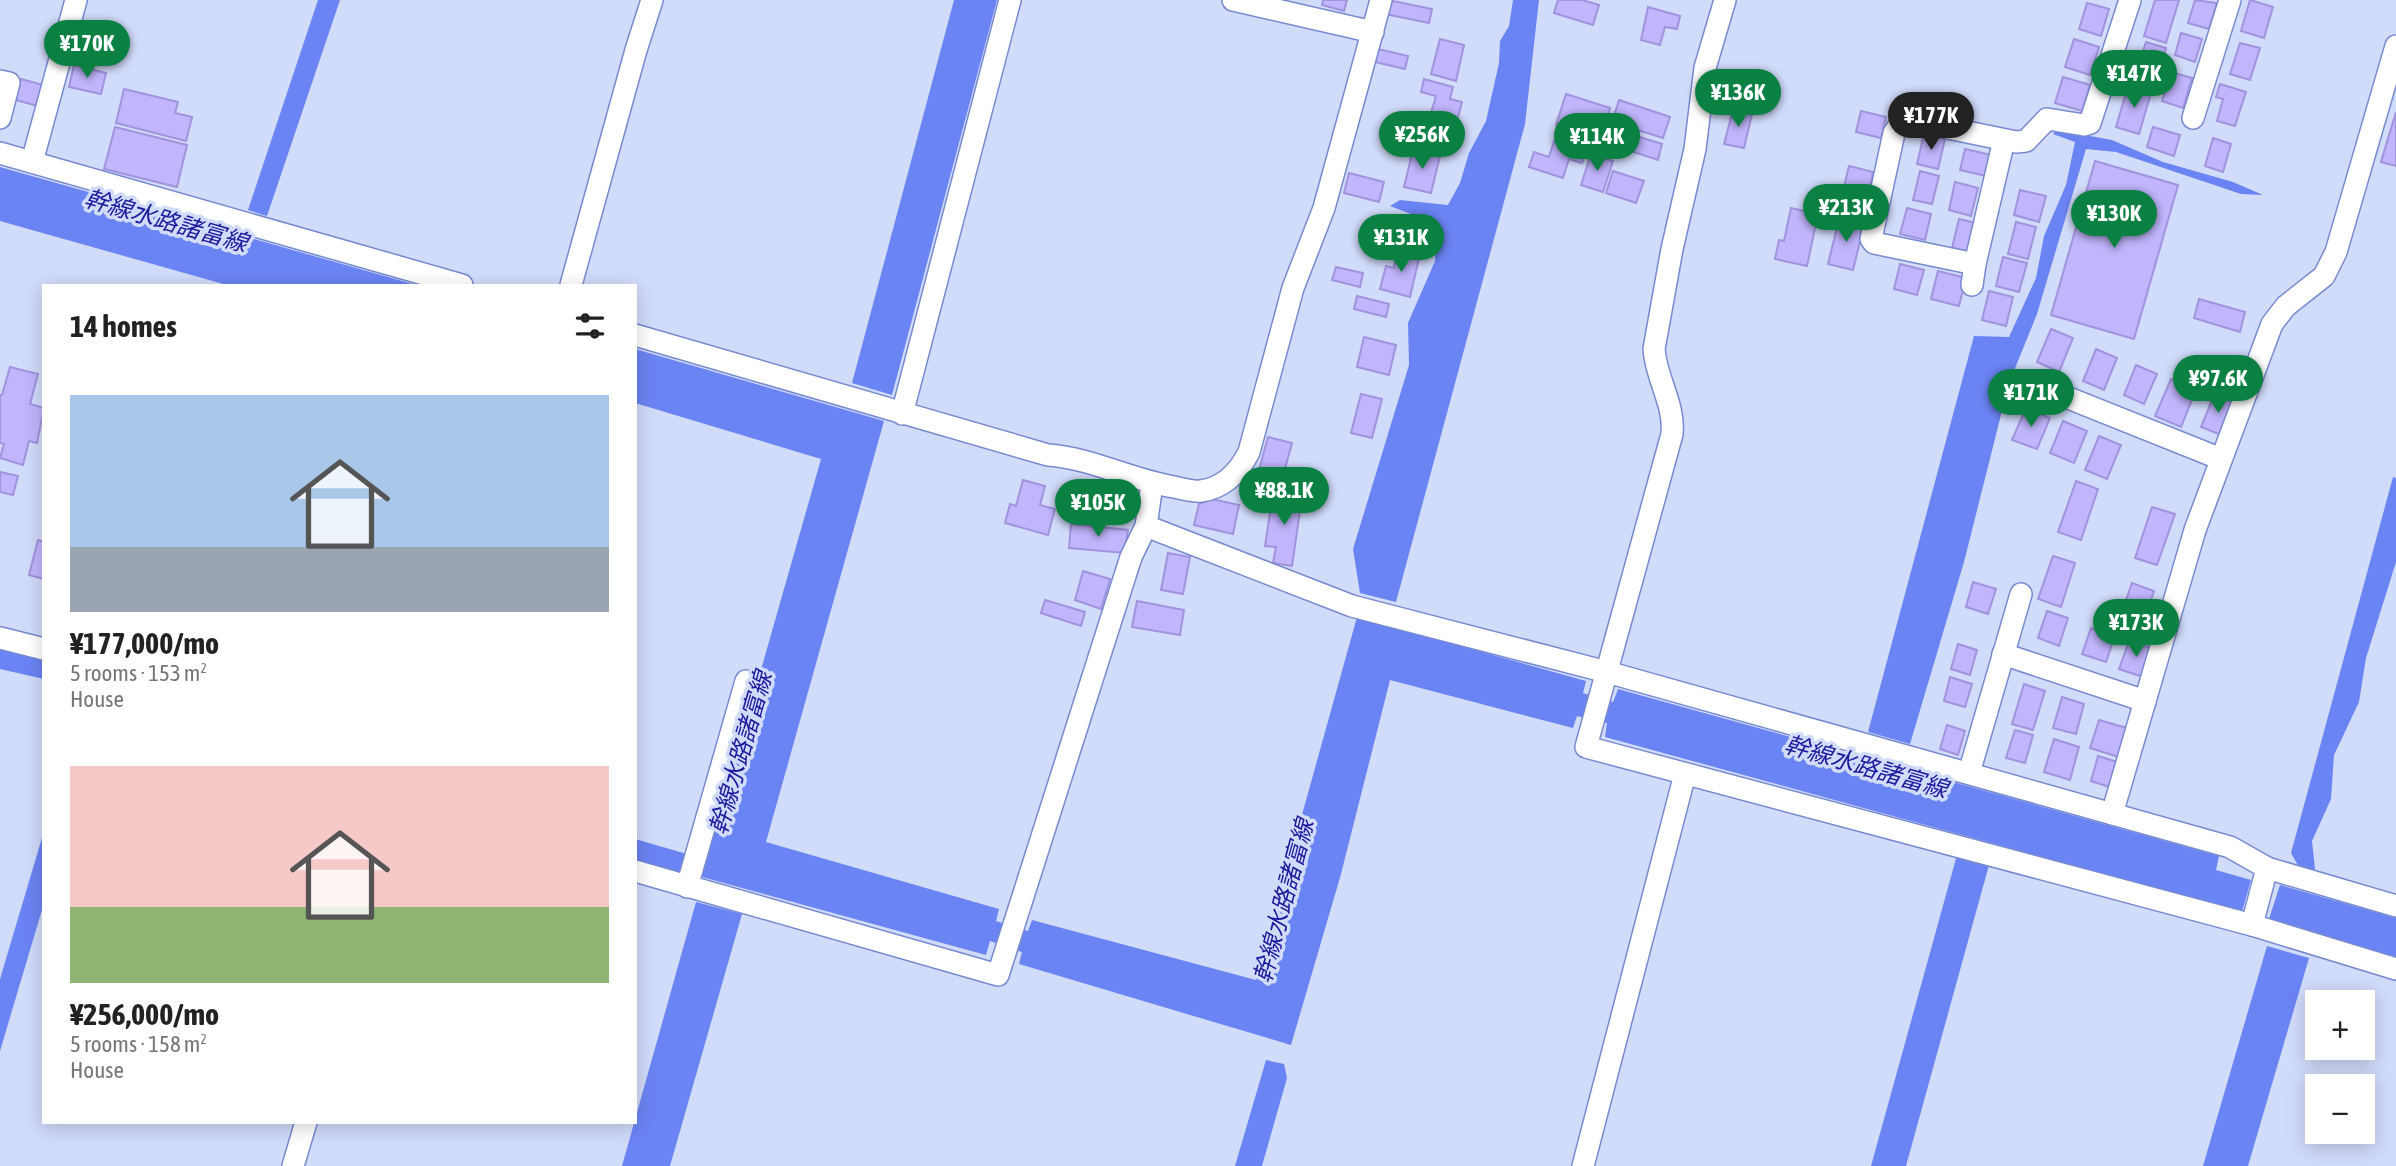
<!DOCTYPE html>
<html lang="en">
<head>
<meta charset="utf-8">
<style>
  body { margin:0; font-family:"Asap Condensed","Noto Sans JP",sans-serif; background:#f6f6f6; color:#222; height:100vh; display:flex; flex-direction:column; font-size:26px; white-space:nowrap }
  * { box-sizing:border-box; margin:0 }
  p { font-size:23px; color:#767676 }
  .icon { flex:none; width:38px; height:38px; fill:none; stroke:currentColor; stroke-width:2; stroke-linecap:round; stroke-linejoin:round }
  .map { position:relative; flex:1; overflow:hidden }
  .sheet { position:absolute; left:42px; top:284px; width:595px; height:840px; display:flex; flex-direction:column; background:#fff; border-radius:0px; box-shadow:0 4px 18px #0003 }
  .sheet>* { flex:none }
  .controls { position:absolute; left:2305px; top:990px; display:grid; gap:14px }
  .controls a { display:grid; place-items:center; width:70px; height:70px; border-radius:0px; background:#fff; box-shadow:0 4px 18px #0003; font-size:35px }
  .price { position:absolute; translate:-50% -60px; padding:0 16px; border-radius:24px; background:#0b8043; color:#fff; font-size:23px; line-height:46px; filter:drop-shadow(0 2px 4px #0008) }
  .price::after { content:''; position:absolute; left:50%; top:42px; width:21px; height:16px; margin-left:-10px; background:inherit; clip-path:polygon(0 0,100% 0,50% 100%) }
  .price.on { background:#222; color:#fff }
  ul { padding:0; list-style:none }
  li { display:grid; align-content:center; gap:14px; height:371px; padding:0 28px }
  li span { display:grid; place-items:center; height:217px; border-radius:0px; color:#555 }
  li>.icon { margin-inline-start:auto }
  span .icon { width:126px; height:126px; fill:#fffc; stroke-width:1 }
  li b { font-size:30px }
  h2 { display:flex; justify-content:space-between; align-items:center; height:84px; padding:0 28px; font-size:30px }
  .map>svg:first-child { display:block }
  .water { fill:#6b84f3 }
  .building { fill:#c1b5fc; stroke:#a193de; stroke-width:2 }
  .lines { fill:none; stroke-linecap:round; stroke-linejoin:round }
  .street-casing { stroke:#778ad1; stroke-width:24 }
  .street { stroke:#fff; stroke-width:21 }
  .labels { text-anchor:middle; stroke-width:7; stroke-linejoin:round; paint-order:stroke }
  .water-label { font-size:24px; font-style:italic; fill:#20199d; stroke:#d1dbfa }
</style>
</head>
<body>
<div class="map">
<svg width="2396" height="1166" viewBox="0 0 2396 1166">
  <rect width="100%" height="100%" fill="#d1dbfa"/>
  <g class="water">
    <polygon points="318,0 340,0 267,216 248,210"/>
    <polygon points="954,0 997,0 892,395 852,383"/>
    <polygon points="1513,0 1539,0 1525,124 1396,602 1360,593 1353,549 1409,365 1408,323 1435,261 1437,224 1390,206 1400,200 1448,205 1460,183 1469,153 1486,121 1499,63 1500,41 1509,26"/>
    <polygon points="2057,130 2112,140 2163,162 2233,182 2263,195 2241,194 2116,152 2086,149 2037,314 2009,383 1964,562 1910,744 1868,732 1974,336 2009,337 2036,278 2044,236 2066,185 2075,142 2053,134"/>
    <polygon points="0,167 416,285 227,285 0,221"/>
    <polygon points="635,349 884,421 766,842 999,909 996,921 1028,931 1032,920 1256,980 1357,617 1586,681 1583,693 1613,702 1618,689 2219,856 2216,870 2251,880 2242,912 1605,737 1607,723 1577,716 1573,728 1390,680 1341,874 1291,1045 1019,964 1022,952 990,941 986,955 702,877 821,459 635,403"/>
    <polygon points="2393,477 2396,478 2396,562 2366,658 2359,702 2334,755 2331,799 2312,841 2315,869 2306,873 2300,869 2291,853"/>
    <polygon points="0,648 44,658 44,679 0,669"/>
    <polygon points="44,831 44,903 0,1051 0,979"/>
    <polygon points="635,839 687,854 682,874 635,860"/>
    <polygon points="1957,855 1989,865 1906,1166 1871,1166"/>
    <polygon points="2280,885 2396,918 2396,957 2269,919"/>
    <polygon points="696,902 742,914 670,1166 622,1166"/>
    <polygon points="2267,946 2309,958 2248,1166 2203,1166"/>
    <polygon points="1266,1060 1284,1064 1287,1078 1262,1166 1235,1166"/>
  </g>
  <g class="building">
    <polygon points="1323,0 1347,0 1344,11 1322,5"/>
    <polygon points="1388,0 1432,9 1429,23 1385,14"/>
    <polygon points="1558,0 1582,0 1599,5 1593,25 1554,13"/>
    <polygon points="2155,0 2179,0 2166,43 2144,36"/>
    <polygon points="2195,0 2217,3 2209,29 2188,23"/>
    <polygon points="2250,0 2273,7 2264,38 2241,31"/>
    <polygon points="2087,3 2109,9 2101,36 2079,29"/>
    <polygon points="1648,7 1680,16 1677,29 1665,27 1660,45 1641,40"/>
    <polygon points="2181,33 2202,39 2195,62 2175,55"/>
    <polygon points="1440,39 1464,45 1456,81 1431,74"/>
    <polygon points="2074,39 2099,47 2090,75 2065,67"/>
    <polygon points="2146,42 2166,48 2155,84 2134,78"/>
    <polygon points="2240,43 2260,48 2250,80 2230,74"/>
    <polygon points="1378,49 1408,56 1405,69 1375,62"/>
    <polygon points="74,65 106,73 101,94 69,87"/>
    <polygon points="2171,72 2192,78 2183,108 2162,101"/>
    <polygon points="2063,77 2090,85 2082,111 2055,103"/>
    <polygon points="21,79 43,85 38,106 16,100"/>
    <polygon points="1424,79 1453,87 1450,99 1462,102 1450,148 1396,134 1402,116 1428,123 1436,96 1421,92"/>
    <polygon points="2220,84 2246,92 2235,126 2217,121 2223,99 2216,97"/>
    <polygon points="2128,86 2151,93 2139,134 2116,127"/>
    <polygon points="124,89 178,102 175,113 192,117 186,141 116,123"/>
    <polygon points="1566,94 1610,108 1602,133 1584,127 1582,134 1556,125"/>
    <polygon points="1619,100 1670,117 1663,138 1612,122"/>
    <polygon points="1733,110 1752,114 1744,148 1724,144"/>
    <polygon points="1861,111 1886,117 1881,138 1856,132"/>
    <polygon points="2396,112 2396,166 2381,162"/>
    <polygon points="115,127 187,145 177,187 104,169"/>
    <polygon points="2153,127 2180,135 2174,156 2147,147"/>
    <polygon points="1614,129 1662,144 1658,160 1609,144"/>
    <polygon points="1924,134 1945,139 1938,169 1917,164"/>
    <polygon points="2213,138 2231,144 2223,172 2205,166"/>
    <polygon points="1554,141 1586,152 1582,163 1569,159 1563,178 1529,167 1534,152 1549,157"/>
    <polygon points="1965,149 1991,155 1986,176 1960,170"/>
    <polygon points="1413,150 1440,156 1431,193 1404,187"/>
    <polygon points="1591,154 1613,161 1603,192 1581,185"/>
    <polygon points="2095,161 2178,185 2134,339 2051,315"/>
    <polygon points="1849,166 1873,172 1867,201 1842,195"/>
    <polygon points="1613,171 1644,181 1636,203 1606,193"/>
    <polygon points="1920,171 1939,176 1932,204 1913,200"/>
    <polygon points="1349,173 1384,182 1379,202 1344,193"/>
    <polygon points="1955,182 1978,188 1971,216 1949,210"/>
    <polygon points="2020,190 2046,196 2039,222 2014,215"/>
    <polygon points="1791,208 1818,214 1807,266 1775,259 1779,240 1784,241"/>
    <polygon points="1907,208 1931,214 1925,240 1900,234"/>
    <polygon points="1839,219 1864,225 1853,270 1828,264"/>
    <polygon points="1959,219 1976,223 1970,252 1952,248"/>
    <polygon points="2016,222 2036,227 2028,259 2008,254"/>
    <polygon points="1398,249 1420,254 1410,297 1380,289 1386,266 1394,268"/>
    <polygon points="2003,257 2027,263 2019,292 1996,286"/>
    <polygon points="1900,264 1924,270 1917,295 1894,289"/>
    <polygon points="1336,267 1363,273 1360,287 1332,280"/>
    <polygon points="1938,271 1966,278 1959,306 1931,299"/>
    <polygon points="1989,291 2013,297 2006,326 1982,320"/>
    <polygon points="1357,296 1389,304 1386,317 1354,309"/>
    <polygon points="2199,299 2245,312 2240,332 2194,318"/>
    <polygon points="2051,329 2073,338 2059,372 2037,362"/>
    <polygon points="1364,337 1396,345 1389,375 1357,367"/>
    <polygon points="2096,349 2117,358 2104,390 2083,381"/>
    <polygon points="2136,365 2157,374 2144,404 2124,395"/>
    <polygon points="10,367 38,374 30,404 44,408 37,443 29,441 23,465 0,458 4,444 0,443 0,395 2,395"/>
    <polygon points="2171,379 2196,390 2181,427 2155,416"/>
    <polygon points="1361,394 1382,399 1372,438 1351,433"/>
    <polygon points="2214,395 2234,403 2221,435 2201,427"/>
    <polygon points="2026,408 2050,418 2037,449 2012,440"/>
    <polygon points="2063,421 2087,431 2074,463 2050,453"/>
    <polygon points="2099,436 2121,445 2107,479 2085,470"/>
    <polygon points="1268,437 1292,443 1283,476 1259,470"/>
    <polygon points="0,472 18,476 13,495 0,492"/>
    <polygon points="1023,480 1045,486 1040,505 1055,509 1048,535 1005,523 1010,504 1016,506"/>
    <polygon points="2076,481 2098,489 2081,540 2058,532"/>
    <polygon points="1273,493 1302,497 1292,566 1273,563 1276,547 1265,546"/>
    <polygon points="1211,499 1239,505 1233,534 1194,525 1199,504"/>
    <polygon points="2152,507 2175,514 2157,565 2135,558"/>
    <polygon points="1071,524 1128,530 1125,553 1069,548"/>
    <polygon points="38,540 44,542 44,579 29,575"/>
    <polygon points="1168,553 1190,557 1183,594 1161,590"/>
    <polygon points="2053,556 2075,563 2061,607 2038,599"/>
    <polygon points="1083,571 1110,579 1101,609 1075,600"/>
    <polygon points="1973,582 1996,589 1988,614 1966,607"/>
    <polygon points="2132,583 2154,591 2139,634 2117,626"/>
    <polygon points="1045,600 1085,612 1081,626 1041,613"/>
    <polygon points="1137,601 1184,610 1180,635 1132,627"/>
    <polygon points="2047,611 2068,618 2059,646 2038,638"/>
    <polygon points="2091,628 2115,636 2106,662 2082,654"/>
    <polygon points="2129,641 2153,649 2143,677 2119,669"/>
    <polygon points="1958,644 1977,650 1970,675 1951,669"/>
    <polygon points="1950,677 1972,684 1965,707 1944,701"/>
    <polygon points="2024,684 2045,691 2033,730 2012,724"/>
    <polygon points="2062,697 2084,704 2076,734 2053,728"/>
    <polygon points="2099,720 2127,728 2119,757 2090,748"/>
    <polygon points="1947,725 1965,731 1958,755 1940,749"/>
    <polygon points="2015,730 2033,735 2025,763 2006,758"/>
    <polygon points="2054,739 2079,747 2070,780 2044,772"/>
    <polygon points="2098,756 2117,762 2109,787 2091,781"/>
  </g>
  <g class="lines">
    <g class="street-casing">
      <g id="street">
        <polyline points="1233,0 1373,32"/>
        <path d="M 1725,0 L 1705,68 L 1695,149 L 1672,249 L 1654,349 C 1656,379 1675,404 1672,434 L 1586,747 L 2252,925"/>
        <polyline points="0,81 9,83 0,118"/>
        <polyline points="2193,118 2230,0"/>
        <polyline points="0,153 462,285"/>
        <polyline points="32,162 76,0"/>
        <polyline points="1975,264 1874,243 1871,239 1894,133 1902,121 1909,120 2016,142 2026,141 2047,119 2084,125 2090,123 2130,0"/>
        <polyline points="571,285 636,50 652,0"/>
        <polyline points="1972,285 1975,264 2004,140"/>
        <path d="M 635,335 L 1048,455 C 1091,458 1131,480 1174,487 C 1182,489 1193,492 1201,491 C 1224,488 1239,472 1249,452 L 1293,288 L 1324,208 L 1381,0"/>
        <polyline points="2026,381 2221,459"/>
        <polyline points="902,414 1010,0"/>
        <polyline points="1152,484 1146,526 1352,606 1607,672 2230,847 2267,868 2396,906"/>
        <polyline points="0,638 44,649"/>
        <polyline points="2003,654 2145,701"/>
        <polyline points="1969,773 2021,594"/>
        <polyline points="2112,814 2195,530 2272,324 2286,306 2324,276 2336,252 2396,46"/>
        <polyline points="2267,868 2252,925 2396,969"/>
        <polyline points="635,871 998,975 1131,557 1146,526"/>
        <polyline points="687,887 746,681"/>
        <polyline points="293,1166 306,1122"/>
        <polyline points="1583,1166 1685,774"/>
      </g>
    </g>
    <use href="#street" class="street"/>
  </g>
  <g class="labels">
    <g class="water-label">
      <text transform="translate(166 221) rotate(16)" y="8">幹線水路諸富線</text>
      <text transform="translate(741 753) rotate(-74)" y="8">幹線水路諸富線</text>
      <text transform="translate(1866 767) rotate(16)" y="8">幹線水路諸富線</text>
      <text transform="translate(1284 901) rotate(-75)" y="8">幹線水路諸富線</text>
    </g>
  </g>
</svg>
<div class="controls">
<a>+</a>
<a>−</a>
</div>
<b class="price" style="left:87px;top:80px">¥170K</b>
<b class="price" style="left:2134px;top:110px">¥147K</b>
<b class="price" style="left:1738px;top:129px">¥136K</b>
<b class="price on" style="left:1931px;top:152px">¥177K</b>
<b class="price" style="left:1422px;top:171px">¥256K</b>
<b class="price" style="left:1597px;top:173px">¥114K</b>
<b class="price" style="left:1846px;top:244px">¥213K</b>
<b class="price" style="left:2114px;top:250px">¥130K</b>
<b class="price" style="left:1401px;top:274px">¥131K</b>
<b class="price" style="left:2218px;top:415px">¥97.6K</b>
<b class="price" style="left:2031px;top:429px">¥171K</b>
<b class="price" style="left:1284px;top:527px">¥88.1K</b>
<b class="price" style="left:1098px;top:539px">¥105K</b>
<b class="price" style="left:2136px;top:659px">¥173K</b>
<section class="sheet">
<h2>14 homes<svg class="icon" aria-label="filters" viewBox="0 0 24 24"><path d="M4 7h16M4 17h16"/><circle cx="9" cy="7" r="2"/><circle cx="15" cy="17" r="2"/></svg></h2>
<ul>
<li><span style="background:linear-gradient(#a9c7e8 70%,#9aa5b1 0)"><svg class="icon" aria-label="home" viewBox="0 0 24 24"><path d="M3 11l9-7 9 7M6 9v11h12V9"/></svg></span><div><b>¥177,000/mo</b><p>5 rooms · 153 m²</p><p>House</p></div></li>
<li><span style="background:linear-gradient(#f6c9c9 65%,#8fb573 0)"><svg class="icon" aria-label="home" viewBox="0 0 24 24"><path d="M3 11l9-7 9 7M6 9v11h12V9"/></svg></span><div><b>¥256,000/mo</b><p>5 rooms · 158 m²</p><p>House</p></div></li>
</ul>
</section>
</div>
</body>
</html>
